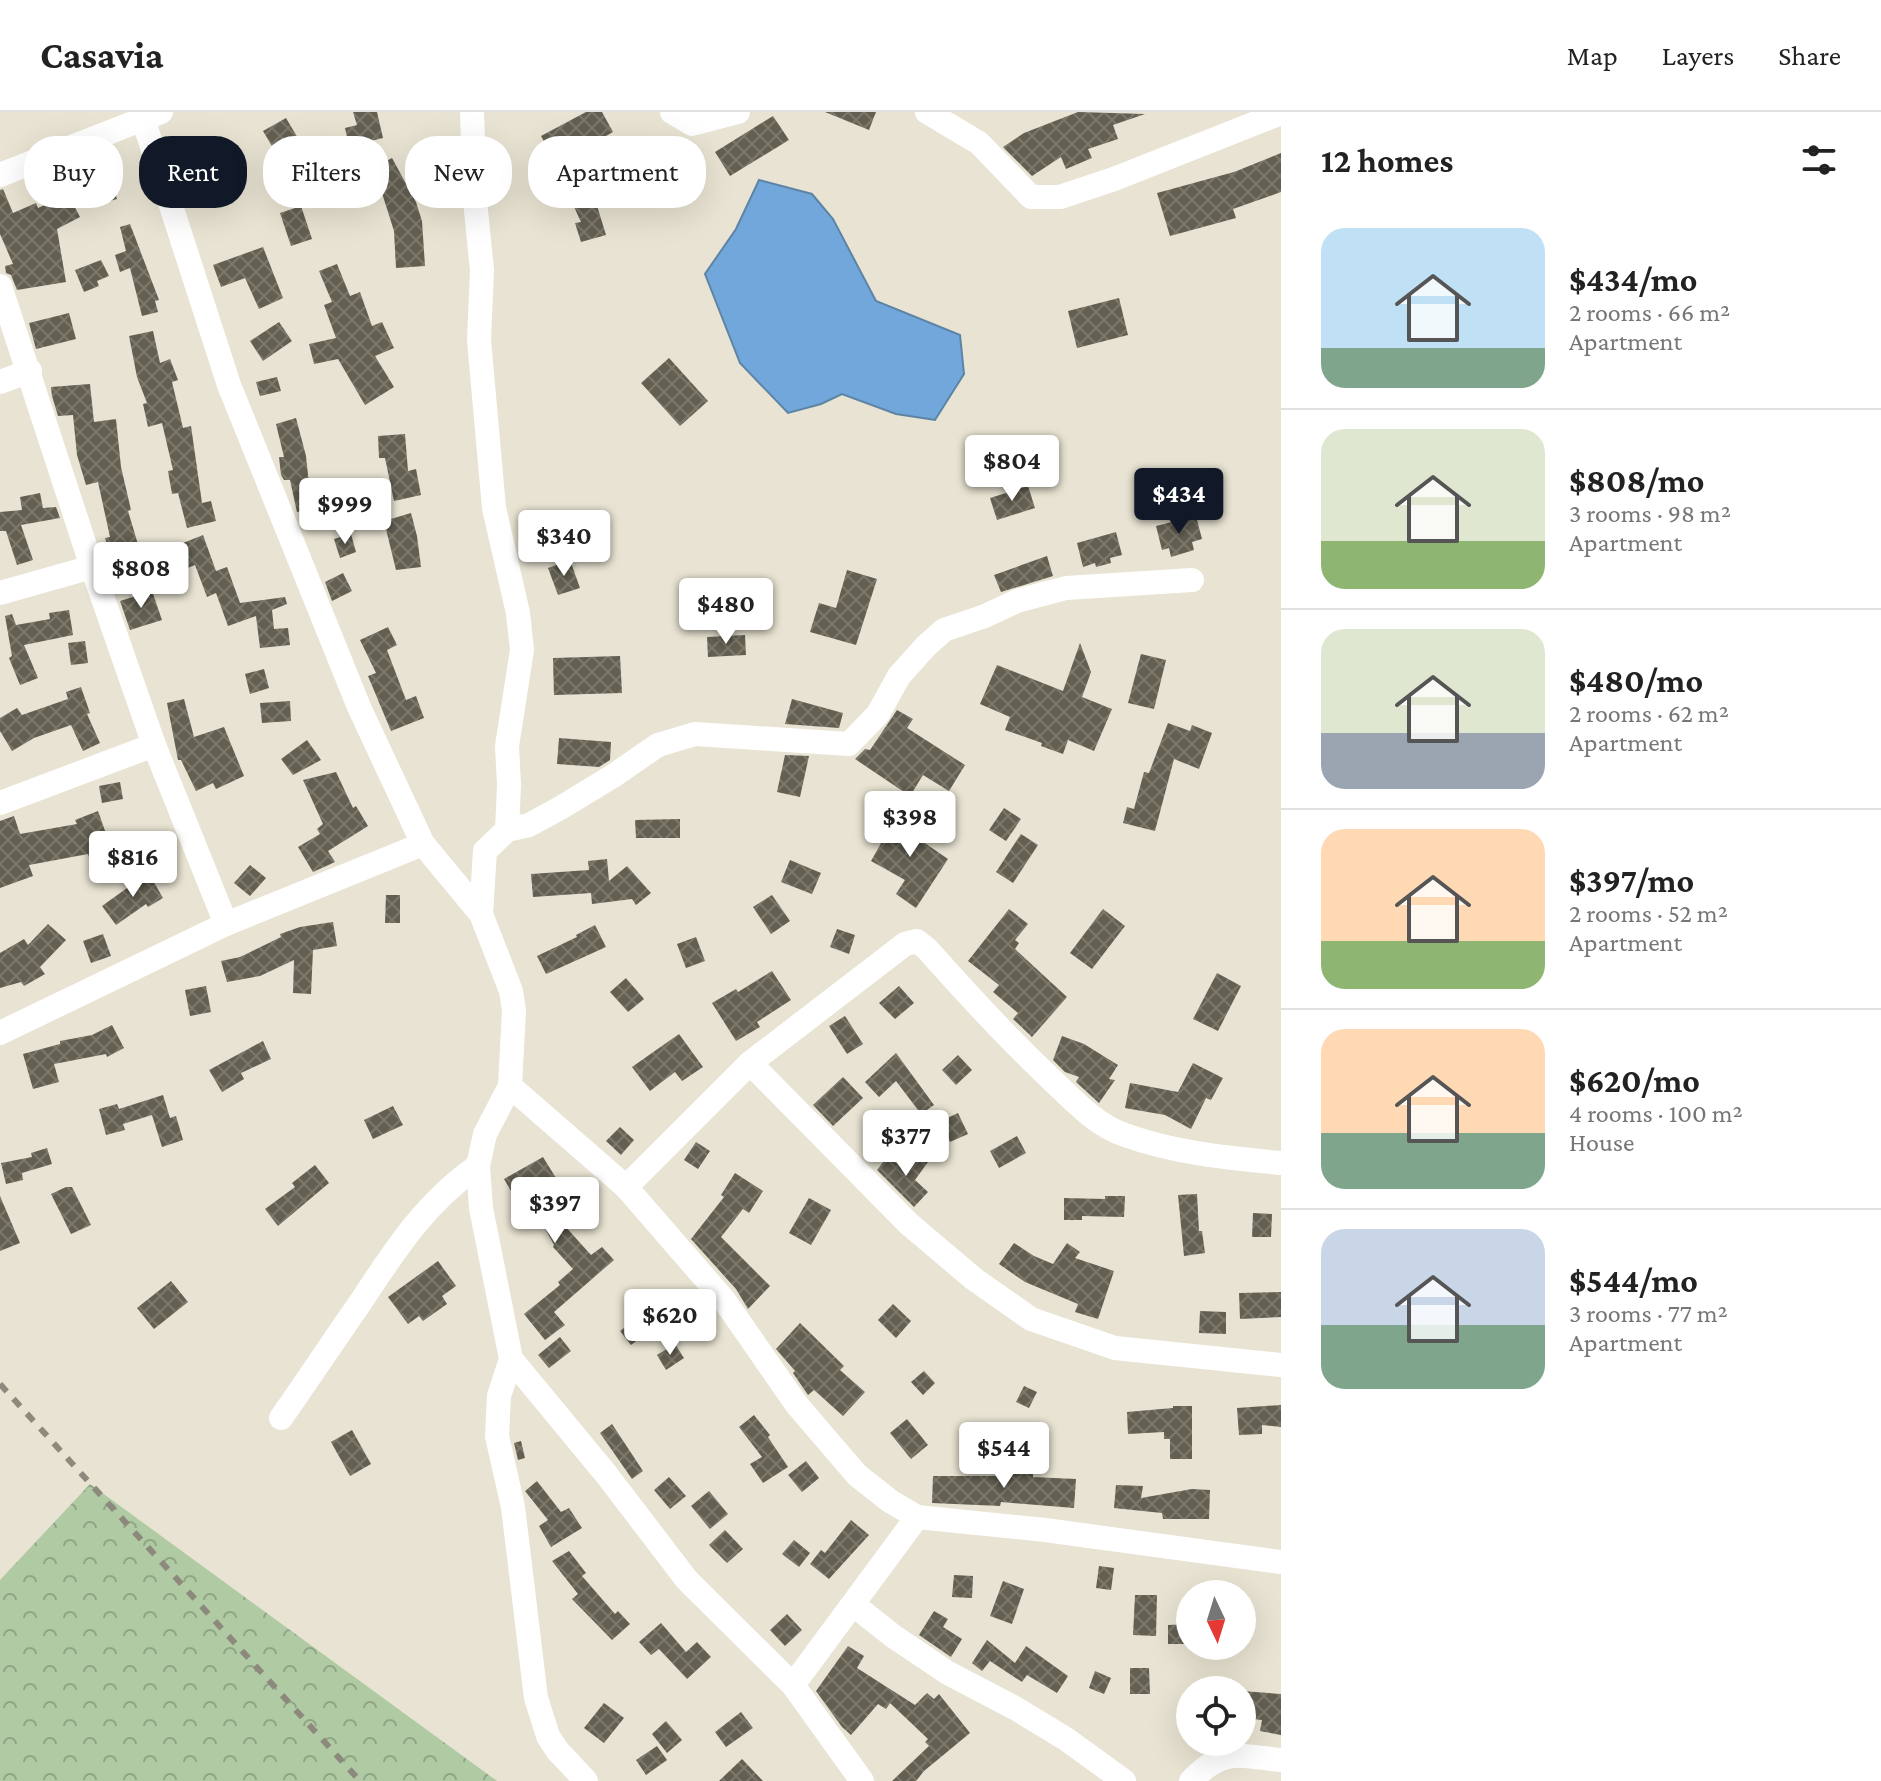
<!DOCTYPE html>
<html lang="en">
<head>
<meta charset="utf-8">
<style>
  body { margin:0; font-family:"Crimson Pro",serif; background:#f2f2f2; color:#222; height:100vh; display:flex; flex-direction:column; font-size:30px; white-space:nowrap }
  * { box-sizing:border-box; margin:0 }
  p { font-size:26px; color:#767676 }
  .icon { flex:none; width:44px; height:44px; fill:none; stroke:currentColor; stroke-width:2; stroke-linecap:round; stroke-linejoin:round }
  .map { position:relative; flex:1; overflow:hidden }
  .panel { display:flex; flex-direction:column; background:#fff; width:600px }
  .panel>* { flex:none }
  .guide { position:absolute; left:24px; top:24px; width:760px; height:72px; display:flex; gap:16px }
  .needle { width:52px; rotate:176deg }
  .buttons { position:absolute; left:1176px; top:1468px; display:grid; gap:16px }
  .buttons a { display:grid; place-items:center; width:80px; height:80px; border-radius:50%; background:#fff; box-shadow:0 8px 32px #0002; font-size:40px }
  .price { position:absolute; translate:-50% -68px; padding:0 18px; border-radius:8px; background:#fff; color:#222; font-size:26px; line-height:52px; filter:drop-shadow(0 2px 4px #0008) }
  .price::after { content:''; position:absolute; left:50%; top:48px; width:24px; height:18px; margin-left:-12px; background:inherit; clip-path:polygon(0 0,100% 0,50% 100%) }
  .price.current { background:#111827; color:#fff }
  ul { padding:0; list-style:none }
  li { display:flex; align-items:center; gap:24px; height:200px; padding:0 40px }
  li+li { border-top:2px solid #e0e0e0 }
  li span { display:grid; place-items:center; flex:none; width:224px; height:160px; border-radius:24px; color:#555 }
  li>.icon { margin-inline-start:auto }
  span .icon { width:96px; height:96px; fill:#fffc; stroke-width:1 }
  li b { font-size:34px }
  h2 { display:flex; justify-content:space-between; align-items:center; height:96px; padding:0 40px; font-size:34px }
  .tag { padding:0 28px; border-radius:32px; background:#fff; box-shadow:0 8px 32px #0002; font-size:28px; line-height:72px }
  .tag.current { background:#111827; color:#fff }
  header { display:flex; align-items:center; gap:48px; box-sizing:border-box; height:112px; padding:0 40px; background:#fff; border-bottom:2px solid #e0e0e0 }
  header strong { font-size:38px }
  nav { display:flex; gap:44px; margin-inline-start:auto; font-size:28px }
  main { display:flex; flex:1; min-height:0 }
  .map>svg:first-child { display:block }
  .forest { fill:url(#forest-crowns) }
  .water { fill:#71a7da; stroke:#5e84a5; stroke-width:2 }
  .building { fill:url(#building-cross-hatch) }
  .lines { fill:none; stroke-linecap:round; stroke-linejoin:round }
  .minor { stroke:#fff; stroke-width:24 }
  .rail { stroke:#8d897d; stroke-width:6; stroke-dasharray:10 10; stroke-linecap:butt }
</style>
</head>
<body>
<header>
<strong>Casavia</strong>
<nav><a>Map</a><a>Layers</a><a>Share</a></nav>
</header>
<main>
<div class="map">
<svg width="1281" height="1669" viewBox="0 0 1281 1669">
  <defs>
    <pattern id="forest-crowns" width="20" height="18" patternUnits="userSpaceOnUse" patternTransform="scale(2)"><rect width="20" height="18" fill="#b0caa3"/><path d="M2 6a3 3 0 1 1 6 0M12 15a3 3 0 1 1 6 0" fill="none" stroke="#90a585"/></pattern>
    <pattern id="building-cross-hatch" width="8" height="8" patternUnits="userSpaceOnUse" patternTransform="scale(2)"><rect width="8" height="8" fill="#635f51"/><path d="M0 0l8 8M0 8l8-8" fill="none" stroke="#7b786c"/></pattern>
  </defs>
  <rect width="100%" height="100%" fill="#e8e3d2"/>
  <polygon class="forest" points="90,1372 497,1669 0,1669 0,1468"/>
  <polygon class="water" points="759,68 812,82 833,107 876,189 960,223 964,262 935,308 896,302 842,282 821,292 788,301 740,251 705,162 736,117"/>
  <g class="building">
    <polygon points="353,0 377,0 383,26 349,34 345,16 357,13"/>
    <polygon points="586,0 602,0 613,20 599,28 621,75 595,87 606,123 581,130 575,111 581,110 562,69 565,68 541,24"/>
    <polygon points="825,0 876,0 869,18"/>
    <polygon points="1078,0 1145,2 1113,13 1118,27 1088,37 1092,46 1066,57 1061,45 1032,64 1003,35 1024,21"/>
    <polygon points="773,4 789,28 730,64 715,40"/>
    <polygon points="286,6 312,50 289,63 263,19"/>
    <polygon points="214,25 226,44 180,72 172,49"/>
    <polygon points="1281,41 1281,80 1233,97 1236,106 1170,124 1157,81 1234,60"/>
    <polygon points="392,46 416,90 422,109 425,154 396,156 394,119 381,78 370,84 358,64"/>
    <polygon points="110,62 117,87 102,91 95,66"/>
    <polygon points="3,77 13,101 36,91 38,96 68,82 80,105 57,117 66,170 17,178 11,163 6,161 5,154 13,152 0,122 0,78"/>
    <polygon points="301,94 312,127 291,134 280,101"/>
    <polygon points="130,112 159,188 155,189 158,200 142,204 130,156 120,160 115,143 126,139 120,115"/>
    <polygon points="263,135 283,186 259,197 245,166 221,175 213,153"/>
    <polygon points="101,148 109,164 97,169 99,174 84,180 75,158"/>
    <polygon points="337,152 350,184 360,180 372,214 382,210 394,236 375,244 394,275 365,293 338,247 314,252 309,232 336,226 324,193 332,190 319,159"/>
    <polygon points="1119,186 1128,223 1077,236 1068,199"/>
    <polygon points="69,201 76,227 36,237 29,211"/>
    <polygon points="279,210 292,229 263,249 250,229"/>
    <polygon points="153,219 160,251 170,247 178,268 172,270 183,316 191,314 202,391 211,389 216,409 187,416 178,381 172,382 168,359 173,358 162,311 148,315 143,292 147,291 137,265 129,224"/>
    <polygon points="669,246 708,289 680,314 641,271"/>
    <polygon points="277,265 281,279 260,284 256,270"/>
    <polygon points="90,272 94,310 116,307 121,355 131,398 128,399 140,439 112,448 105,426 110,425 98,370 86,373 77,343 73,303 58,304 52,284 51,275"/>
    <polygon points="296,306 306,344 310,381 320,379 323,396 297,400 290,368 284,368 281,363 279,345 284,345 276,312"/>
    <polygon points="405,322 408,359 416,357 421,383 394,389 385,346 379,346 378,324"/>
    <polygon points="1028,374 1035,396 997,408 990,386"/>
    <polygon points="40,381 43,396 56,395 60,406 21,413 33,448 17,453 6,419 0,419 0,400 22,398 20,385"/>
    <polygon points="411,401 417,424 421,455 396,458 384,409"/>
    <polygon points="1196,404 1202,427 1192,430 1194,438 1171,445 1169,436 1162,438 1156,414"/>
    <polygon points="1116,420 1122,443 1110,446 1111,451 1096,455 1095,451 1083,455 1077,431"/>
    <polygon points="351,422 356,440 340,446 334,427"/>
    <polygon points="203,423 216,459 227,455 240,491 285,485 287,492 272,498 274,517 288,516 290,533 260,536 256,504 228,514 216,481 207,485 195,453 157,468 148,445"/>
    <polygon points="1047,444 1053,464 1001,480 994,463"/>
    <polygon points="570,448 580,476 558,483 548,456"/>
    <polygon points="847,458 877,467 856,533 810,520 819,491 836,496"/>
    <polygon points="343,461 352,479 332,489 325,470"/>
    <polygon points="152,479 162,508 130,518 120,489"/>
    <polygon points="69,498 73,523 24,533 38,566 20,573 9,546 12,544 5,504 12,502 16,513 50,507 49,501"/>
    <polygon points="388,515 397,533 387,538 406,588 416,584 424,606 391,619 368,564 376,561 360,528"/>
    <polygon points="745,523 746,543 708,545 707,525"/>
    <polygon points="85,529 88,551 71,553 68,531"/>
    <polygon points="1080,531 1091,560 1082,585 1112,597 1094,639 1068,628 1063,642 1041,634 1042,631 1005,618 1010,605 980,592 997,553 1063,579"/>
    <polygon points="1141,542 1166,548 1154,597 1128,591"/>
    <polygon points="620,544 622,581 554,583 553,546"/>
    <polygon points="264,557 269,576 250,582 245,562"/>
    <polygon points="81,575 90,601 87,602 100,631 83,639 71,613 34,626 12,639 0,619 0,606 17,596 22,603 68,587 66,580"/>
    <polygon points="184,587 194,625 224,615 244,664 216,677 213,671 196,679 181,648 178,648 167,591"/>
    <polygon points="792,587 843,601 839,616 785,612"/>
    <polygon points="290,589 291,609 262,611 260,591"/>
    <polygon points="897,598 913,607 907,616 965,653 949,679 923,663 910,684 855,647 865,637 870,638"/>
    <polygon points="1168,611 1190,619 1192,613 1212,621 1199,657 1174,647 1155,719 1123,711 1127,695 1134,697 1144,660 1149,661"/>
    <polygon points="559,626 611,630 610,648 599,655 557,652"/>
    <polygon points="307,628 321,648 293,663 281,647"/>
    <polygon points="785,643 809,644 800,685 777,680"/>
    <polygon points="336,660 353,696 356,694 368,714 328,739 335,750 313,760 298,735 320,722 317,717 323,712 303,668"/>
    <polygon points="120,670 123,687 102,691 99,674"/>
    <polygon points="1004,696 1021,707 1006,729 989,718"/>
    <polygon points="98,699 114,744 91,752 88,742 29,753 33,764 0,776 0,709 14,704 20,722 77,712 75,708"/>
    <polygon points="905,699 925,710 916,725 948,747 916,796 896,782 905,768 871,749 889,717 893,719"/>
    <polygon points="680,707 680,726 636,726 635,708"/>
    <polygon points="1021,722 1038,733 1013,771 996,760"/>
    <polygon points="607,747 609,769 627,754 651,781 636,793 632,787 592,792 591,781 533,785 531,762 589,758 588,749"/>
    <polygon points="790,748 821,761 812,782 781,770"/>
    <polygon points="250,753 266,766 250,784 234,771"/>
    <polygon points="148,760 163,786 148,795 146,792 116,813 102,794 134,771 132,768"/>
    <polygon points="386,783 400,783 400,811 385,811"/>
    <polygon points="772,783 790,809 771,822 753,795"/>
    <polygon points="1009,797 1028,812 1015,828 1019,831 1015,837 1067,885 1032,925 1013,907 1018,901 993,880 999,873 968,849"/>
    <polygon points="1103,797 1125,814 1092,857 1070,841"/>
    <polygon points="333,810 337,834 313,838 311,882 293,881 294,848 260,864 227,870 221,849 240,845 281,825 280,822 300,815"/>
    <polygon points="48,812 66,828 40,855 45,862 24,874 21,870 0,876 0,841 24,827 28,833"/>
    <polygon points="595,813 606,835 546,862 537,844 577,825 576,823"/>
    <polygon points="837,817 855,823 849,842 830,835"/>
    <polygon points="103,822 111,844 91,851 83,829"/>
    <polygon points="696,825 705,849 686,856 677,832"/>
    <polygon points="772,859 791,888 757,910 760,915 736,929 712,891 736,877 738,880"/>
    <polygon points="1217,861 1241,874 1218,919 1193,907"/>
    <polygon points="626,866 644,887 628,900 610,880"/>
    <polygon points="206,874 211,900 190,904 185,878"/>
    <polygon points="899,874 914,891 895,907 879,891"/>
    <polygon points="845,904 863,932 847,942 829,914"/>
    <polygon points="112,913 124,936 107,945 106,942 54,952 59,970 33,977 23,942 60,932 60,929 92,923"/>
    <polygon points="679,922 703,955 682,969 675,960 650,979 632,955"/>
    <polygon points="1062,924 1084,932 1118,953 1109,967 1115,968 1099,991 1076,970 1079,965 1065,960 1053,948"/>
    <polygon points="263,929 271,947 241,961 244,967 222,980 209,958"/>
    <polygon points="896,941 934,993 921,1002 896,969 879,985 865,970"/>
    <polygon points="958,943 972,958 956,973 942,958"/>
    <polygon points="1193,951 1223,966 1211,988 1206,986 1191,1017 1165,1003 1125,996 1130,971 1178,980"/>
    <polygon points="843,965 863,986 833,1014 813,993"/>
    <polygon points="163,983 170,1006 176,1004 183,1028 162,1035 152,1003 123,1012 125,1018 106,1023 99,997 117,992 119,997"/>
    <polygon points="393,994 403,1013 373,1027 364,1008"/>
    <polygon points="958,1001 968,1022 950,1030 941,1009"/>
    <polygon points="620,1015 634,1028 621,1043 606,1029"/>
    <polygon points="1017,1024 1026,1041 999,1056 990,1039"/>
    <polygon points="696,1030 710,1039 698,1057 684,1048"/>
    <polygon points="47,1036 52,1052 22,1061 23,1068 6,1072 1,1051 32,1045 31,1041"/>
    <polygon points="914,1041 928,1050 915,1068 928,1080 914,1095 877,1058 888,1044 903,1057"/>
    <polygon points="543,1045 556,1066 548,1071 563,1099 555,1103 591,1143 602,1135 614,1148 554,1200 565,1213 545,1228 524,1202 560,1173 558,1170 573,1157 553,1135 554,1133 527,1083 517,1089 504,1067"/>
    <polygon points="315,1053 329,1071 278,1114 265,1097 295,1075 292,1071"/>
    <polygon points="735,1061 763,1079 749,1101 743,1097 721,1125 770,1174 748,1197 736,1177 691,1127 724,1085 721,1083"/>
    <polygon points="66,1075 72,1075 91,1113 71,1122 51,1082"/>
    <polygon points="1197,1082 1199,1119 1202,1119 1205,1141 1184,1144 1178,1083"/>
    <polygon points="0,1084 20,1131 0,1139"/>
    <polygon points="1105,1084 1125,1084 1124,1105 1082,1104 1082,1108 1064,1108 1064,1086 1105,1087"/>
    <polygon points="809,1086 831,1098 811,1133 789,1121"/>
    <polygon points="1253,1101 1272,1102 1271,1125 1252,1125"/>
    <polygon points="1014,1131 1034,1144 1053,1152 1067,1131 1080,1140 1075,1146 1114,1159 1098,1207 1075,1200 1078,1192 1025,1170 999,1152"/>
    <polygon points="438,1149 456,1174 442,1184 447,1192 423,1209 419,1204 408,1212 388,1185"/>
    <polygon points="171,1169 188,1190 154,1217 137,1196"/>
    <polygon points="1281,1180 1281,1205 1240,1207 1239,1181"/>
    <polygon points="893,1192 911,1209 896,1226 878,1208"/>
    <polygon points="1200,1199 1226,1200 1226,1222 1199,1221"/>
    <polygon points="640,1203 652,1217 631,1233 620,1219"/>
    <polygon points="800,1211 844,1254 840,1258 865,1280 843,1304 814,1278 808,1283 793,1261 795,1259 776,1237"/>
    <polygon points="560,1225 571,1239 549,1256 538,1243"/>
    <polygon points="675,1232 684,1246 666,1258 657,1243"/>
    <polygon points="924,1259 935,1271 923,1283 911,1270"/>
    <polygon points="1024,1274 1037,1280 1029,1296 1016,1290"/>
    <polygon points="1281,1293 1281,1315 1262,1313 1262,1322 1239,1323 1237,1296"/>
    <polygon points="1173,1294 1192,1294 1192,1347 1170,1347 1170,1327 1164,1327 1164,1320 1128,1322 1127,1300 1173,1296"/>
    <polygon points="754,1303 770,1323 768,1325 788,1355 763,1371 750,1352 762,1345 739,1315"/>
    <polygon points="907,1307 928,1333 911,1347 890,1321"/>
    <polygon points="612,1312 643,1359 632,1367 600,1321"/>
    <polygon points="352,1318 371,1352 350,1364 331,1330"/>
    <polygon points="521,1329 525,1346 518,1348 514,1331"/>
    <polygon points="806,1349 819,1366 802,1380 788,1363"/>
    <polygon points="1012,1359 1033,1360 1033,1365 1076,1367 1074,1396 1001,1390 1000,1394 932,1391 933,1364 1011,1364"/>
    <polygon points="669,1365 686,1384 670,1397 654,1378"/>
    <polygon points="537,1369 561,1400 569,1396 582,1416 551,1435 539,1414 548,1408 525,1379"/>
    <polygon points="1116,1373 1143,1374 1141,1386 1192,1377 1210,1378 1209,1407 1163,1407 1162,1401 1114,1396"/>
    <polygon points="709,1379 728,1402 710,1417 691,1394"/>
    <polygon points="851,1408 869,1423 829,1467 810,1452 821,1438 825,1441"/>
    <polygon points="725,1418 743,1437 727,1451 709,1433"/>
    <polygon points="794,1428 810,1441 799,1455 782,1442"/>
    <polygon points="569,1439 586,1461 582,1464 615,1502 618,1499 630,1512 612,1528 572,1487 578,1482 552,1449"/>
    <polygon points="1099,1454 1114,1456 1111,1478 1096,1476"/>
    <polygon points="954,1463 973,1464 972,1486 952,1485"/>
    <polygon points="1003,1469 1024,1477 1012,1512 990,1504"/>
    <polygon points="1135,1483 1157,1483 1156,1524 1133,1523"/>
    <polygon points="934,1499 948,1507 943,1515 962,1527 951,1545 919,1523"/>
    <polygon points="787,1502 802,1518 785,1534 770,1518"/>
    <polygon points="661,1511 686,1540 697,1530 711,1545 687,1567 659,1537 651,1543 639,1530"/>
    <polygon points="1189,1512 1189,1532 1168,1532 1168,1513"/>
    <polygon points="987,1528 1015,1551 1026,1534 1068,1564 1057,1581 1027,1563 1022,1570 990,1549 982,1559 972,1551"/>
    <polygon points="848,1534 864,1544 857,1556 915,1593 927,1581 934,1587 939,1582 970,1621 924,1659 916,1669 892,1669 929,1634 925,1630 928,1627 890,1591 886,1597 878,1592 851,1623 842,1615 816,1579"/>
    <polygon points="1130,1556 1149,1556 1150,1582 1130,1582"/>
    <polygon points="1095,1559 1111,1566 1104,1582 1089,1576"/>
    <polygon points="1242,1579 1281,1582 1281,1623 1260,1619 1262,1608 1242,1606"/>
    <polygon points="604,1591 624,1606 604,1631 584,1616"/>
    <polygon points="741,1600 753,1616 726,1635 715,1620"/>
    <polygon points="666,1609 682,1628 667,1641 652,1622"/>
    <polygon points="657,1634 667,1648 646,1663 636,1648"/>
    <polygon points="742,1647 763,1669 719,1669"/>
  </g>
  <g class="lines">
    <g class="minor">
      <polyline points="472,0 475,89 482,158 479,228 494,396 518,501 522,538 507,634 509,673 507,718 485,739 481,802"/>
      <polyline points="672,0 692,12 738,0"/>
      <polyline points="927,0 979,31 1031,85 1060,85 1114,67 1281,1"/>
      <polyline points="143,7 229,273 359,595 423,732 481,802 511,879 514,898 510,974 485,1022 478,1054 481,1096 511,1247 499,1284 497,1324 513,1395 536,1586 548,1624 557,1638 586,1669"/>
      <polyline points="0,63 161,0"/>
      <polyline points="0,174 92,455 154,633 226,812"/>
      <polyline points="0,270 30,259"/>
      <polyline points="0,481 92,455"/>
      <polyline points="0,691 154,633"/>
      <polyline points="507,718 529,713 562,695 613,664 658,633 695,622 849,632 878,602 899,564 926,534 944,518 985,504 1017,489 1066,476 1192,468"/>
      <polyline points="0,921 226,812 423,732"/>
      <polyline points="510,974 626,1075 724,1188 797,1293 857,1363 890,1389 917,1405 1045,1418 1281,1450"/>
      <path d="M 1281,1051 C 1229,1046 1174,1041 1125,1023 C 1096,1013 1075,990 1053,969 C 1008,927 968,883 927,837 L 917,829 L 905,832 L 750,951 L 909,1112 L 974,1167 L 1031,1207 L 1115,1236 L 1281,1253"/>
      <polyline points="626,1075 750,951"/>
      <polyline points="511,1247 606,1362 687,1468 793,1573 862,1669"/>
      <path d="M 281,1306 C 307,1269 332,1231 358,1194 C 393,1141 425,1090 478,1054"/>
      <polyline points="854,1493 893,1524 948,1561 1015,1596 1066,1627 1124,1669"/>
      <polyline points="793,1573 917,1405"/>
      <path d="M 1191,1669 C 1223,1635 1239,1644 1281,1648"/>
    </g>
    <polyline class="rail" points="0,1272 360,1669"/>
  </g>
</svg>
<div class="buttons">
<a><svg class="needle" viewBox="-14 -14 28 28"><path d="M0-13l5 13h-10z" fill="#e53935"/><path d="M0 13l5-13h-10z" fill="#767676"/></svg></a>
<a><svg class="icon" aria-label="locate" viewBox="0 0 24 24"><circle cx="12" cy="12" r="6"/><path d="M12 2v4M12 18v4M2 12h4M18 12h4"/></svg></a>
</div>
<b class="price" style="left:1012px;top:391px">$804</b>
<b class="price current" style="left:1179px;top:424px">$434</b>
<b class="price" style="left:345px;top:434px">$999</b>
<b class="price" style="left:564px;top:466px">$340</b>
<b class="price" style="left:141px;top:498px">$808</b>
<b class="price" style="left:726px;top:534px">$480</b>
<b class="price" style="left:910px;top:747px">$398</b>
<b class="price" style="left:133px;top:787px">$816</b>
<b class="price" style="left:906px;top:1066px">$377</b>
<b class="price" style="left:555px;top:1133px">$397</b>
<b class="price" style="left:670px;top:1245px">$620</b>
<b class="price" style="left:1004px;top:1378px">$544</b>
<div class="guide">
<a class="tag">Buy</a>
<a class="tag current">Rent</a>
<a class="tag">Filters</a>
<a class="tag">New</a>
<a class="tag">Apartment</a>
</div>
</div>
<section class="panel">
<h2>12 homes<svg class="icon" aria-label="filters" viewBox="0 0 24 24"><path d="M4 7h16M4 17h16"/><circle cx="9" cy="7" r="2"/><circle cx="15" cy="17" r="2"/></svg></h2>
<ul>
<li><span style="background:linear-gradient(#bfe0f5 75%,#7fa58c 0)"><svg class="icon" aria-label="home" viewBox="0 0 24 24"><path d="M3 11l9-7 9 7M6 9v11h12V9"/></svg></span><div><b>$434/mo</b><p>2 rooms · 66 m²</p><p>Apartment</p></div></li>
<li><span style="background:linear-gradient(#dfe7d0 70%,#8fb573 0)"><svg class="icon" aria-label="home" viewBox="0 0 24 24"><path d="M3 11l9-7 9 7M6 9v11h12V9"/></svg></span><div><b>$808/mo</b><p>3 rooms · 98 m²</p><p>Apartment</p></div></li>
<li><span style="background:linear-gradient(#dfe7d0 65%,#9aa5b1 0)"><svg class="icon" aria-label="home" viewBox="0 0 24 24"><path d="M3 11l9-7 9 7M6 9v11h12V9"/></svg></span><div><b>$480/mo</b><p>2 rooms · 62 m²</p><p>Apartment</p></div></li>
<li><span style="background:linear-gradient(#ffd9b3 70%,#8fb573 0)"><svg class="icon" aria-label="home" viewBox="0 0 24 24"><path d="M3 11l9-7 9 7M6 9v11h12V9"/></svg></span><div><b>$397/mo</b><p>2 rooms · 52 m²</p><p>Apartment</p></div></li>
<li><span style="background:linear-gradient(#ffd9b3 65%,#7fa58c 0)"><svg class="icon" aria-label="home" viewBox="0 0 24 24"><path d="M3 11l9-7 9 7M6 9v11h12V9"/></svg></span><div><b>$620/mo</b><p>4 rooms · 100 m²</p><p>House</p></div></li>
<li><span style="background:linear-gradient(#c9d6e8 60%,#7fa58c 0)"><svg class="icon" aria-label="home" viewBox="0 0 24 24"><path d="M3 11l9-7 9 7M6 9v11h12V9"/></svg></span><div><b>$544/mo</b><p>3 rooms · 77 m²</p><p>Apartment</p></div></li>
</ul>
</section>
</main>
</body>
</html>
